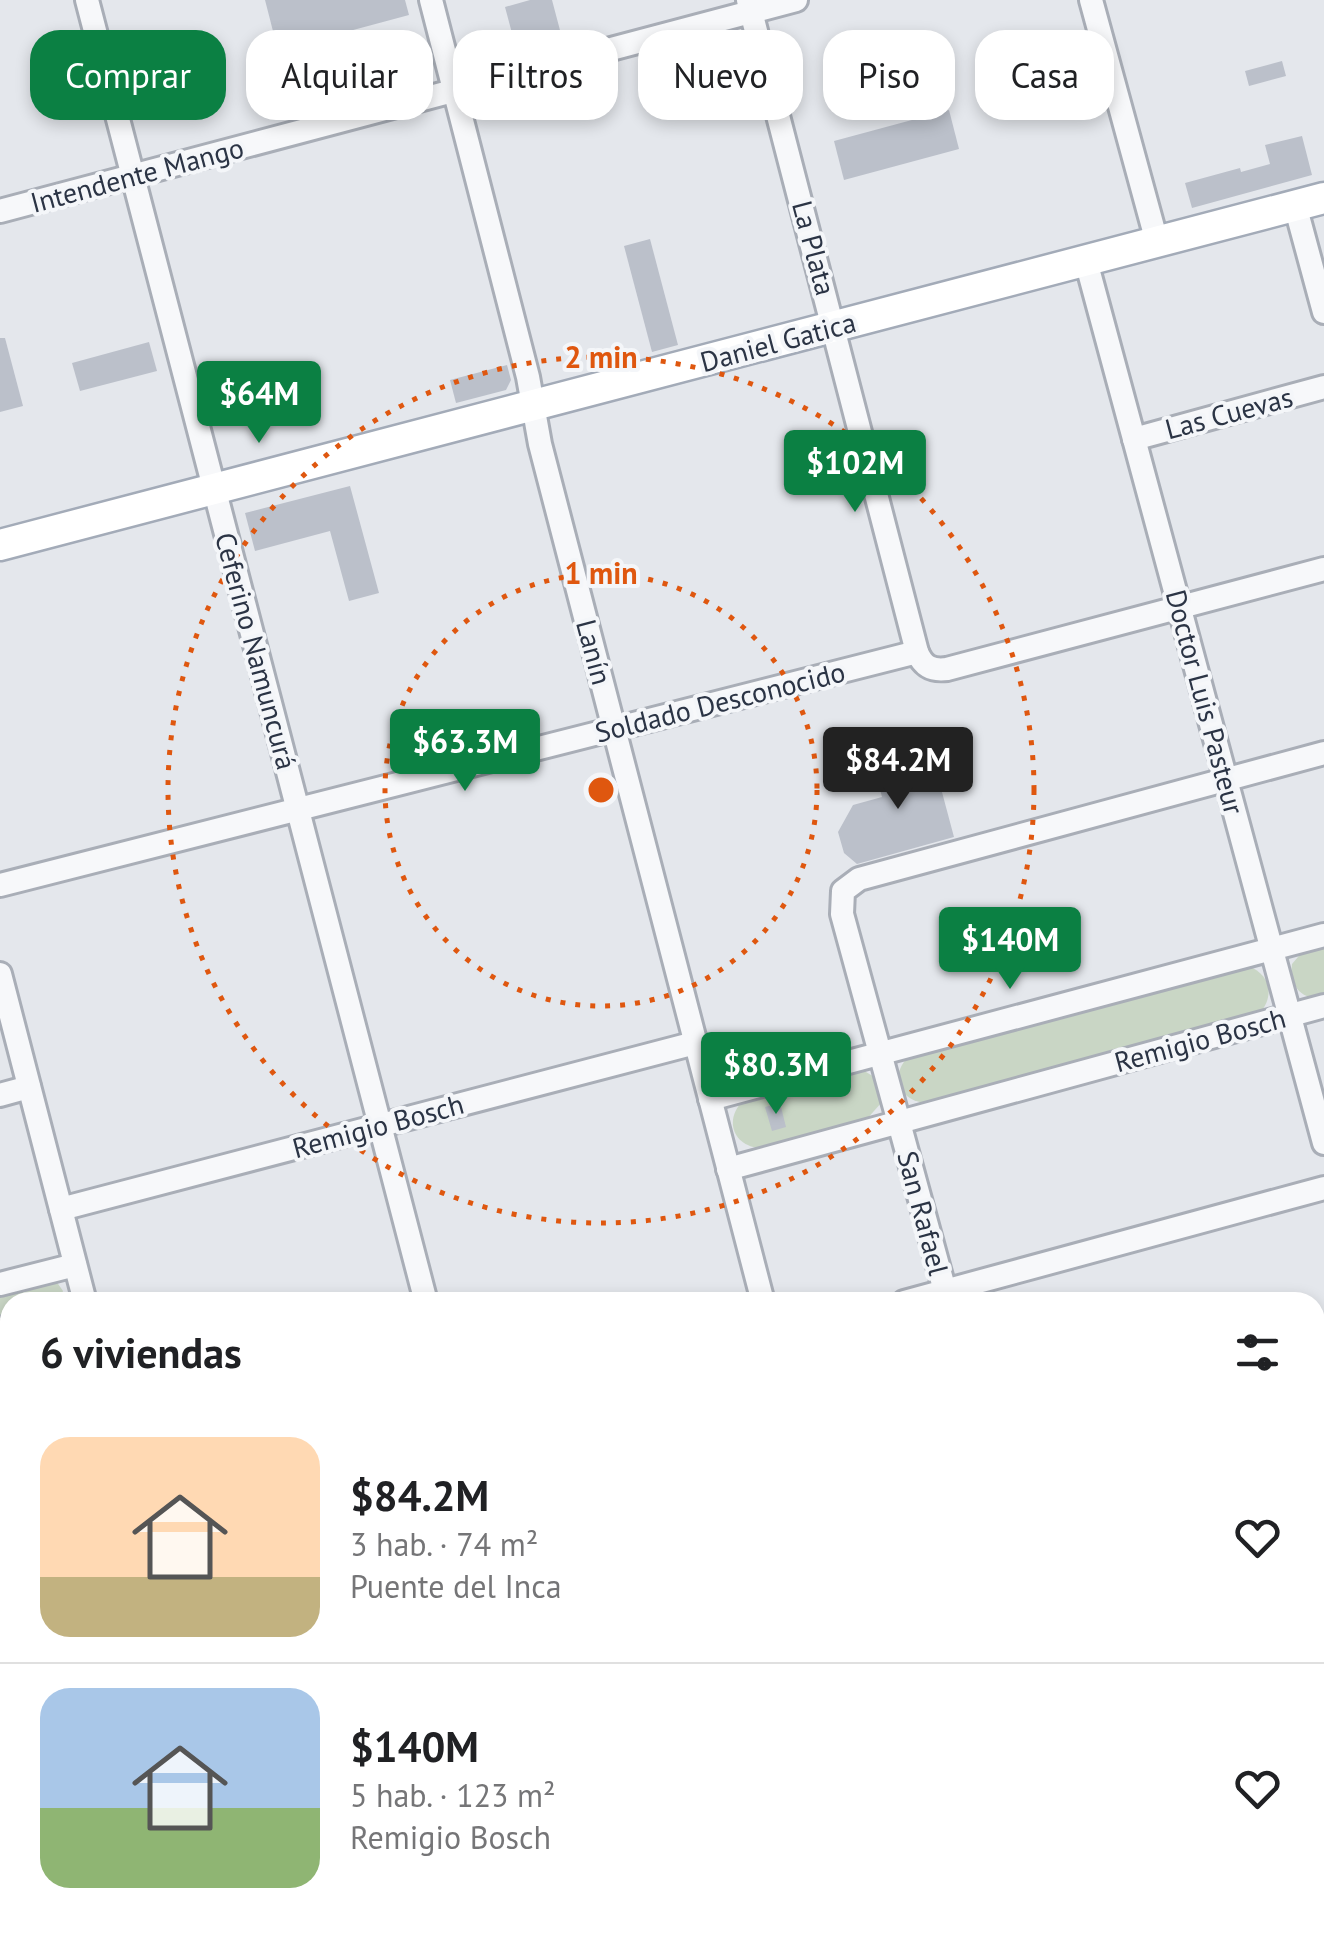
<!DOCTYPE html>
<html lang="es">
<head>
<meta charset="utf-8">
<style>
  body { margin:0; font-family:"PT Sans",sans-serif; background:#f2f2f2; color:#202124; height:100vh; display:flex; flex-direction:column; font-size:38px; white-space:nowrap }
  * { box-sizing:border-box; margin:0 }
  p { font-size:32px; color:#757577 }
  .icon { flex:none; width:55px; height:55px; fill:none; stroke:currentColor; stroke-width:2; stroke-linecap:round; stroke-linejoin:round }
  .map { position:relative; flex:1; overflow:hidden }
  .panel { position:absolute; left:0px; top:1292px; width:1325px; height:642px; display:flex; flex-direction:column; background:#fff; border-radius:30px 30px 0 0; box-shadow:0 5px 15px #0003 }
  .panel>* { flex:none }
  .top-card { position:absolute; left:30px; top:30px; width:1265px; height:90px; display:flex; gap:20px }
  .price { position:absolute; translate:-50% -85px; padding:0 22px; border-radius:10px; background:#0b8043; color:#fff; font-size:32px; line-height:65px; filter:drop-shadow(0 2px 5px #0008) }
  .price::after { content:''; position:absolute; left:50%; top:60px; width:30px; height:22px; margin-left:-15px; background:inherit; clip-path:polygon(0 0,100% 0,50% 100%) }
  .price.selected { background:#222; color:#fff }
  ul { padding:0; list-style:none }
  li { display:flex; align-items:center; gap:30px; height:250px; padding:0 40px }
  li+li { border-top:2px solid #e0e0e0 }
  li span { display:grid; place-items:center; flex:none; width:280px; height:200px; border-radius:30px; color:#555 }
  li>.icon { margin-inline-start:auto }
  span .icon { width:120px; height:120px; fill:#fffc; stroke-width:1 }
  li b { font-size:42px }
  h2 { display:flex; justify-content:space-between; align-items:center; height:120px; padding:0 40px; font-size:42px }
  .tag { padding:0 35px; border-radius:30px; background:#fff; box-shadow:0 5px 15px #0003; font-size:35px; line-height:90px }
  .tag.selected { background:#0b8043; color:#fff }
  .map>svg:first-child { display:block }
  .green { fill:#c9d6c5 }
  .building { fill:#bbc0ca }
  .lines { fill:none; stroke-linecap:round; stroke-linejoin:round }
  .minor-casing { stroke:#a9aeb7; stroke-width:28 }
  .major-casing { stroke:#a3abb8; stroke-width:35 }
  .minor { stroke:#f7f8fa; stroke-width:22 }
  .major { stroke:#fff; stroke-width:30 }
  .ring { fill:none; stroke:#df570f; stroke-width:5; stroke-dasharray:5 10 }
  .labels { text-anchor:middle; stroke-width:8; stroke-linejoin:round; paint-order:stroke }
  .street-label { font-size:28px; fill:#2b3445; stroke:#f4f6f9 }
  .centre { fill:#df570f; stroke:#f4f6f9; stroke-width:5 }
  .ring-label { font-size:30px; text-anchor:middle; font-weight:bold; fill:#df570f; stroke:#f4f6f9; stroke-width:8; stroke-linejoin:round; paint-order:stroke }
</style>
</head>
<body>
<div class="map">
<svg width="1324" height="1934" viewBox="0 0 1324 1934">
  <rect width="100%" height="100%" fill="#e4e7ec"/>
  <g class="green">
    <path d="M 1324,944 L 1324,998 C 1302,1001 1289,986 1292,964 L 1304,950 Z"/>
    <path d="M 1248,966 C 1270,974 1275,995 1260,1013 L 932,1102 C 901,1107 886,1074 911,1055 Z"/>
    <path d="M 861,1069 L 876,1078 L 882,1102 L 866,1120 L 759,1148 C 732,1145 724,1118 744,1100 Z"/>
    <polygon points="56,1281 63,1291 59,1302 10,1302 10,1318 0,1320 0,1292"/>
    <polygon points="1324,1593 1324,1934 1045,1934 1043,1925 1315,1925 1315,1595"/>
  </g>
  <g class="building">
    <polygon points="265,0 405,0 409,15 316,40 322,63 284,74"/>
    <polygon points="530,0 552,0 561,34 552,36 554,42 517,52 505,7"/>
    <polygon points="1282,61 1286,76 1249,86 1245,71"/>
    <polygon points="949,110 959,149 844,180 834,141"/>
    <polygon points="1302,136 1312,175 1192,208 1185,183 1240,168 1241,172 1270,164 1265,145"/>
    <polygon points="650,239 678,345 652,352 624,246"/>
    <polygon points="0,338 5,338 23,406 0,412"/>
    <polygon points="149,342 157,371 80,391 72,363"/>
    <polygon points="507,365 511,380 506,390 456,403 450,380"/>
    <polygon points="350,486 379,593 349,601 330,531 255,551 245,513"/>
    <polygon points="931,751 954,837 857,864 844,853 838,832 853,805 882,797 874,766"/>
    <polygon points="780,1103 786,1127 772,1131 765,1107"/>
  </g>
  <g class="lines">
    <g class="minor-casing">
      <g id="minor">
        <polyline points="87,0 426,1302"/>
        <polyline points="431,0 528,377 540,444 763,1302"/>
        <path d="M 748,0 L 917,652 C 923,666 931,671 947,669 L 1324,569"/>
        <polyline points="1091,0 1157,242"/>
        <polyline points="1295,205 1324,312"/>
        <polyline points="0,211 796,0"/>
        <polyline points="1086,261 1324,1143"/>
        <polyline points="1134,439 1324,387"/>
        <polyline points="0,885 917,652"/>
        <polyline points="0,974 85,1302"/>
        <polyline points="0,1095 29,1087"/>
        <polyline points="710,1099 1324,935"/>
        <polyline points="728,1169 1324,1006"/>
        <polyline points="61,1209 695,1043"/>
        <polyline points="0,1284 75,1265"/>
        <polyline points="904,1302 1324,1188"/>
        <polyline points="948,1302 842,914 843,891 859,879 1324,753"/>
        <polyline points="0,1329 10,1327"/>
        <polyline points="1315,1371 1324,1368"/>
        <polyline points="0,1517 10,1514"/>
        <polyline points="0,1698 10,1695"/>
        <polyline points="419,1925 422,1934"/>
        <polyline points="588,1925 590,1934"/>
      </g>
    </g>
    <g class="major-casing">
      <g id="major">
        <polyline points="0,545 1324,198"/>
        <polyline points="1315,1566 1324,1563"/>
        <polyline points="0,1886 10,1884"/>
        <polyline points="246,1925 248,1934"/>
        <polyline points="924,1925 927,1934"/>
      </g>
    </g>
    <use href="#minor" class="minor"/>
    <use href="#major" class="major"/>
  </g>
  <g class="ring">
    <circle cx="601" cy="790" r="216"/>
    <circle cx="601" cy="790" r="433"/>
  </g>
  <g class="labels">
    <g class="street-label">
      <text transform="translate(137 175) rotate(-15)" y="10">Intendente Mango</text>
      <text transform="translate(814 248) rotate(75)" y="10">La Plata</text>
      <text transform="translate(778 342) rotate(-15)" y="10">Daniel Gatica</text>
      <text transform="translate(1229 413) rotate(-15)" y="10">Las Cuevas</text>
      <text transform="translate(256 651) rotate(75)" y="10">Ceferino Namuncurá</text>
      <text transform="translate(594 652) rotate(75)" y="10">Lanín</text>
      <text transform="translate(720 702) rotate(-14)" y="10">Soldado Desconocido</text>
      <text transform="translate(1205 702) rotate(75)" y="10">Doctor Luis Pasteur</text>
      <text transform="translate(1200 1040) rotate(-15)" y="10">Remigio Bosch</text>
      <text transform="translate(378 1126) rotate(-15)" y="10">Remigio Bosch</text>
      <text transform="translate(923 1213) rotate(75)" y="10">San Rafael</text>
    </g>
  </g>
  <circle cx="601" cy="790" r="15" class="centre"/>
  <g class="ring-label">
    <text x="601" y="368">2 min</text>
    <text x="601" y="584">1 min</text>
  </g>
</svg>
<b class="price" style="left:259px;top:446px">$64M</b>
<b class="price" style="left:855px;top:515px">$102M</b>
<b class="price" style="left:465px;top:794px">$63.3M</b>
<b class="price selected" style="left:898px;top:812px">$84.2M</b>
<b class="price" style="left:1010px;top:992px">$140M</b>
<b class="price" style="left:776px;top:1117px">$80.3M</b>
<div class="top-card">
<a class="tag selected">Comprar</a>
<a class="tag">Alquilar</a>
<a class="tag">Filtros</a>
<a class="tag">Nuevo</a>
<a class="tag">Piso</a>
<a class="tag">Casa</a>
</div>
<section class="panel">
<h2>6 viviendas<svg class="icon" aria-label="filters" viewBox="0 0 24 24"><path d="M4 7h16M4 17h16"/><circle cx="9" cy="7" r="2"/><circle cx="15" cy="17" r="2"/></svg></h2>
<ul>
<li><span style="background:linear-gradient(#ffd9b3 70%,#c2b280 0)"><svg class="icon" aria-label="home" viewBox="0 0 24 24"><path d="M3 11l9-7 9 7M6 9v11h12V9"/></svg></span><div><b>$84.2M</b><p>3 hab. · 74 m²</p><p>Puente del Inca</p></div><svg class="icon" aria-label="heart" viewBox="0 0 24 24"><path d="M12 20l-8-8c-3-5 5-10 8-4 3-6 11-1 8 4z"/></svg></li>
<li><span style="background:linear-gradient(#a9c7e8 60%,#8fb573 0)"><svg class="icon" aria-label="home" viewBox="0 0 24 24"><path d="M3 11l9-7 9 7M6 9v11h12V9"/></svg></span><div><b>$140M</b><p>5 hab. · 123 m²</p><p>Remigio Bosch</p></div><svg class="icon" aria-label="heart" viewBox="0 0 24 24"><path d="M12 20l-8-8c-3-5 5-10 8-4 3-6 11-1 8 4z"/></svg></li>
</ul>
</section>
</div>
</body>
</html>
